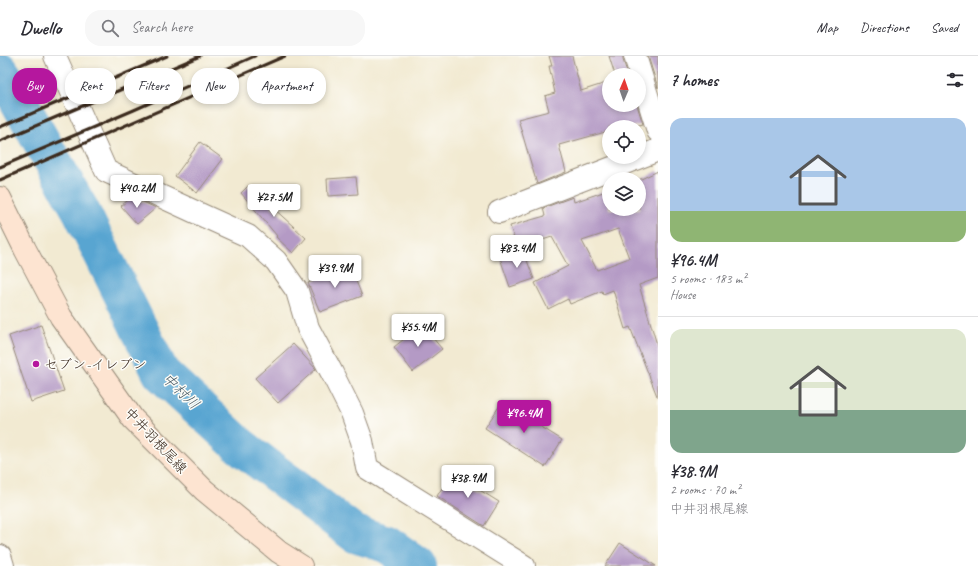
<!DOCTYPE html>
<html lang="en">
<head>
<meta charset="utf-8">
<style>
  body { margin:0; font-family:Caveat,"Klee One",sans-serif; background:#f7f7f7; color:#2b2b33; height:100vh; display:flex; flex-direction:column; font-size:15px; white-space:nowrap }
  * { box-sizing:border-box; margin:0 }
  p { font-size:13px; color:#7c7c81 }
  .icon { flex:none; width:22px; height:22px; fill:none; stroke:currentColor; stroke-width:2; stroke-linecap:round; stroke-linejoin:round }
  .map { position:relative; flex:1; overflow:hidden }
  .sheet { display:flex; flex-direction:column; background:#fff; width:320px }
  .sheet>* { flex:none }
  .top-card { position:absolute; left:12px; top:12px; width:380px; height:36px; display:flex; gap:8px }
  .needle { width:26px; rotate:2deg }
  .buttons { position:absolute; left:602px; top:12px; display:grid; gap:8px }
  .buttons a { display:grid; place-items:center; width:44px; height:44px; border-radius:50%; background:#fff; box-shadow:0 2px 6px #0003; font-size:20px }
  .price { position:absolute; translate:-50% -34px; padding:0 9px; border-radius:4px; background:#fff; color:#222; font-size:13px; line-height:26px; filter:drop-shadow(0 1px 2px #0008) }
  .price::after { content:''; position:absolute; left:50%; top:24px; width:12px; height:9px; margin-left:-6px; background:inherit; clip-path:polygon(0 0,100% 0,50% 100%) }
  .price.current { background:#b5179e; color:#fff }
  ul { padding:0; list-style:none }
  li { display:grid; align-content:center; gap:8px; height:212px; padding:0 12px }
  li+li { border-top:1px solid #e1e1e2 }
  li span { display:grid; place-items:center; height:124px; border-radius:12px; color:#555 }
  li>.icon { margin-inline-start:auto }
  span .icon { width:72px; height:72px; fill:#fffc; stroke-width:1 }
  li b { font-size:17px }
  h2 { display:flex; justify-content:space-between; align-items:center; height:48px; padding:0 12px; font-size:17px }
  .pill { padding:0 14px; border-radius:16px; background:#fff; box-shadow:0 2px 6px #0003; font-size:14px; line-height:36px }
  .pill.current { background:#b5179e; color:#fff }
  header { display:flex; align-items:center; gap:24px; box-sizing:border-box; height:56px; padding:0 20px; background:#fff; border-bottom:1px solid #e1e1e2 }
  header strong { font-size:19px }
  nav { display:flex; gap:22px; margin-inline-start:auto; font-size:14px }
  .search { width:280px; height:36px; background:#f7f7f7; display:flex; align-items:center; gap:10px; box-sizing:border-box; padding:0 14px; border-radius:16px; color:#7c7c81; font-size:15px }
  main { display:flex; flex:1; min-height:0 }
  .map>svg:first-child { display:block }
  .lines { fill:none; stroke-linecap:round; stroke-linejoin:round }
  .river { stroke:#58a5d1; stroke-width:38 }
  .building { fill:#b49ac5; fill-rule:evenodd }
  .minor-casing { stroke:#968a78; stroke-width:24 }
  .secondary-casing { stroke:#968a78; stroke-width:24 }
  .minor { stroke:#fff; stroke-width:22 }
  .secondary { stroke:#fde4d1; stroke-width:22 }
  .rail { stroke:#3b2a1e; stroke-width:3 }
  .poi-dot { fill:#b5179e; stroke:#fdfcf7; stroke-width:1.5 }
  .labels { text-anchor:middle; stroke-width:3; stroke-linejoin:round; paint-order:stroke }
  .poi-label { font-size:14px; fill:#3b2a1e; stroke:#fdfcf7; text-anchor:start }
  .street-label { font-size:14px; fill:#3b2a1e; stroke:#fdfcf7 }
  .water-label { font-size:15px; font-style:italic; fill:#475b66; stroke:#fdfcf7 }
</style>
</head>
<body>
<header>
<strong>Dwello</strong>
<div class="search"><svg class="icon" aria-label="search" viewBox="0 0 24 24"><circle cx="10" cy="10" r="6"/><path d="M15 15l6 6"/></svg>Search here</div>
<nav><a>Map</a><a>Directions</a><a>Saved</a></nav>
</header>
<main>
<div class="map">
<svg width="658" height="510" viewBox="0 0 658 510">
  <rect width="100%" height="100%" fill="#fdfcf7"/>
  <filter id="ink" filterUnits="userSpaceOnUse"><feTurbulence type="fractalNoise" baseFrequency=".025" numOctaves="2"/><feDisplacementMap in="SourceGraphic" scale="8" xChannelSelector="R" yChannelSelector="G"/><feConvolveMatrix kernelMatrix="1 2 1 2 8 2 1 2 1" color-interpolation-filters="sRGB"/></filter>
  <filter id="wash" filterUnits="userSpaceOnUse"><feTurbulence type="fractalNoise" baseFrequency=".012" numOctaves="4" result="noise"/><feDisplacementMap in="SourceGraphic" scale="16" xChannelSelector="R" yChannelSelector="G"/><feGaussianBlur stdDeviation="0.9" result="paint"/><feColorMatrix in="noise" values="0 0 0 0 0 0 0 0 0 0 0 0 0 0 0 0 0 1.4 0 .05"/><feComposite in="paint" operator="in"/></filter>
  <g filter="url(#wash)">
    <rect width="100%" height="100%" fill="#f2ead2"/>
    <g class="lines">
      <polyline class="river" points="0,15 14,37 81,155 161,317 239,389 355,478 387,488 418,510"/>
    </g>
    <g id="blocks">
      <g class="building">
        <polygon points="549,0 572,0 581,35 609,26 609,49 637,49 643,68 631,71 609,71 609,75 559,89 566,116 537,128 518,63 549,55 545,40 555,37 549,10 552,10"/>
        <polygon points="609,0 623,0 623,4 628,19 615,19"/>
        <polygon points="648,0 658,0 658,32"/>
        <polygon points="200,86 223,103 197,137 175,120"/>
        <path d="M 658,115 L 658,222 L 639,229 L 658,292 L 658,340 L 657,340 L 630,271 L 625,273 L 613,234 L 603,238 L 602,235 L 570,248 L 568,243 L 548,253 L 535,227 L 568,210 L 552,181 L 517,192 L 510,170 L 545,160 L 543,152 L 573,141 L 574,146 L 609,134 L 609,153 L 639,153 L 639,124 ZM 618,173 L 629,202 L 597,214 L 582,185 Z"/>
        <polygon points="356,121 358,138 328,140 327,123"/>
        <polygon points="248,130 257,138 265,132 277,146 271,150 306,182 293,197 276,181 277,180 241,137"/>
        <polygon points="132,141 156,152 137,168 121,150"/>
        <polygon points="523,194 534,223 510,231 500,202"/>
        <polygon points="350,210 362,240 320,256 308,227"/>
        <polygon points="41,269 64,335 31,346 9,280"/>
        <polygon points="422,269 442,293 413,316 394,291"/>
        <polygon points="293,288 316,313 278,347 255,322"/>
        <polygon points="502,346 562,384 545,411 485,372"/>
        <polygon points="452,417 499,446 484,470 437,440"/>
        <polygon points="620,487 656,510 605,510"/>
      </g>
    </g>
  </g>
  <g filter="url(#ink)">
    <use href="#blocks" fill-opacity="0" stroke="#968a78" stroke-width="1"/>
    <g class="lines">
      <g class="minor-casing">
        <g id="minor">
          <polyline points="55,0 106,115 206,161 248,180 276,205 297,235 308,272 332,317 352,357 362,385 367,412 524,510"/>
          <polyline points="635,0 658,75"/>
          <polyline points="499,156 658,94"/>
          <polyline points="0,500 3,510"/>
        </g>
      </g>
      <g class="secondary-casing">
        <polyline id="secondary" points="0,142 25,193 61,261 133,363 204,434 279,496 301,510"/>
      </g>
      <use href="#minor" class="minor"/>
      <use href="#secondary" class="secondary"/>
      <g class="rail">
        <polyline points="0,71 167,0"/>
        <polyline points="0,85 200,0"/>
        <polyline points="0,111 134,54 255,0"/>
        <polyline points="0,124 285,0"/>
      </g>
    </g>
  </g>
  <circle class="poi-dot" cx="36" cy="308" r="4"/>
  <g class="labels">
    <g class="poi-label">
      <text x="44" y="313">セブン-イレブン</text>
    </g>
    <g class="street-label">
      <text transform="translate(156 384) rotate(47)" y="5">中井羽根尾線</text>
    </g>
    <g class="water-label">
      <text transform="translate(181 335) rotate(44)" y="5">中村川</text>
    </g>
  </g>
</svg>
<div class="buttons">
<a><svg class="needle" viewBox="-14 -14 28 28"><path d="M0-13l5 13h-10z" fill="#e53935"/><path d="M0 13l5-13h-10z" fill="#7c7c81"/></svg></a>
<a><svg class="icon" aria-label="locate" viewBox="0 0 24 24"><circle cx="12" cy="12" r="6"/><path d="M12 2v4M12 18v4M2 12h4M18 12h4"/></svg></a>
<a><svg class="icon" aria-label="layers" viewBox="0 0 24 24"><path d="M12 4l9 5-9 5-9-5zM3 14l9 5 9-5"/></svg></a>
</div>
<b class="price" style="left:137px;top:153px">¥40.2M</b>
<b class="price" style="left:274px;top:162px">¥27.5M</b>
<b class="price" style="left:517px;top:213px">¥83.4M</b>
<b class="price" style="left:335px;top:233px">¥39.9M</b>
<b class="price" style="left:418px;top:292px">¥55.4M</b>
<b class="price current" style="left:524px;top:378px">¥96.4M</b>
<b class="price" style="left:468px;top:443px">¥38.9M</b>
<div class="top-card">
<a class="pill current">Buy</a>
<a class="pill">Rent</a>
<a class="pill">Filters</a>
<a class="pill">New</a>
<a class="pill">Apartment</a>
</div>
</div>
<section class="sheet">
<h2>7 homes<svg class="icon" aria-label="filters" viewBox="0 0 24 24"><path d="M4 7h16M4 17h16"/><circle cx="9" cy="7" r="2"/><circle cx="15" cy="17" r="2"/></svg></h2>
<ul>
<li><span style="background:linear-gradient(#a9c7e8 75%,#8fb573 0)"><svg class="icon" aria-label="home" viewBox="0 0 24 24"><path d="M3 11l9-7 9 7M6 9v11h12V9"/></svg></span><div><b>¥96.4M</b><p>5 rooms · 183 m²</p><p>House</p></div></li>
<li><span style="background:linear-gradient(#dfe7d0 65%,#7fa58c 0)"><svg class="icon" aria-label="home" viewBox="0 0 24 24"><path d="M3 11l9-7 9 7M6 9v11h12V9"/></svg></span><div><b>¥38.9M</b><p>2 rooms · 70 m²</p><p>中井羽根尾線</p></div></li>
</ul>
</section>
</main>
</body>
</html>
